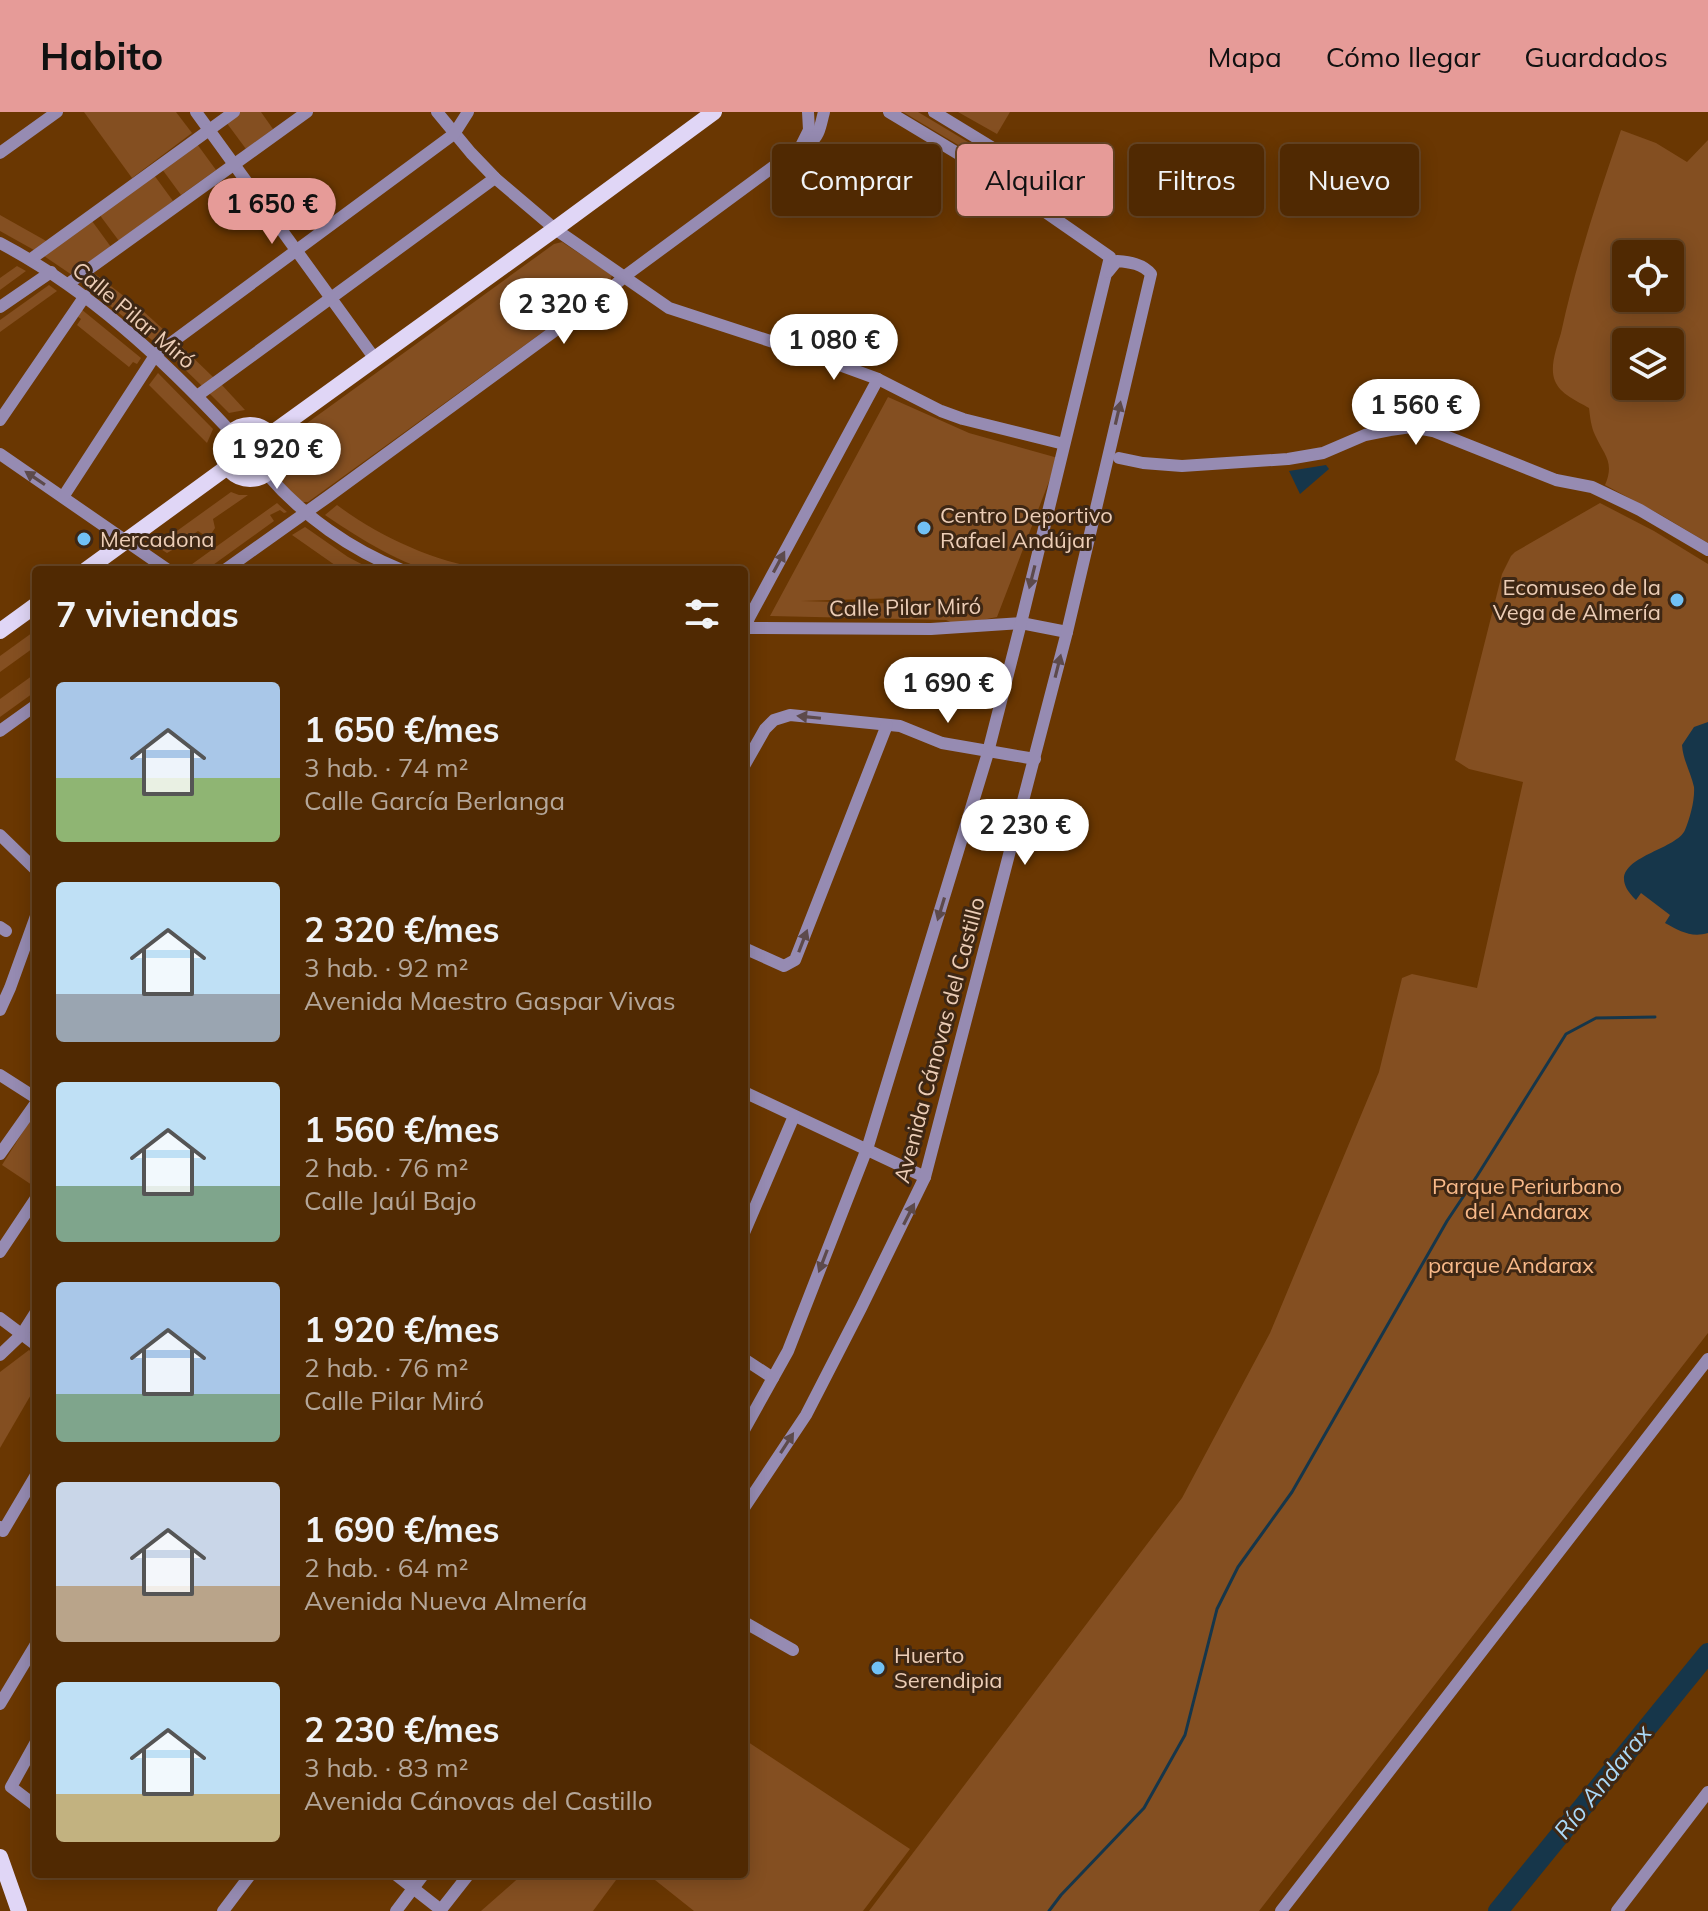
<!DOCTYPE html>
<html lang="es">
<head>
<meta charset="utf-8">
<style>
  body { margin:0; font-family:Mulish,sans-serif; background:#5a3511; color:#f1f3f6; height:100vh; display:flex; flex-direction:column; font-size:30px; white-space:nowrap }
  * { box-sizing:border-box; margin:0 }
  p { font-size:26px; color:#b4a699 }
  .icon { flex:none; width:44px; height:44px; fill:none; stroke:currentColor; stroke-width:2; stroke-linecap:round; stroke-linejoin:round }
  .map { position:relative; flex:1; overflow:hidden }
  .drawer { position:absolute; left:32px; top:454px; width:716px; height:1312px; display:flex; flex-direction:column; background:#502902; border-radius:8px; box-shadow:0 4px 20px #0003,0 0 0 2px #674524 }
  .drawer>* { flex:none }
  .guide { position:absolute; left:772px; top:32px; width:760px; height:72px; display:flex; gap:16px }
  .fabs { position:absolute; left:1612px; top:128px; display:grid; gap:16px }
  .fabs a { display:grid; place-items:center; width:72px; height:72px; border-radius:8px; background:#502902; box-shadow:0 4px 20px #0003,0 0 0 2px #674524; font-size:40px }
  .price { position:absolute; translate:-50% -68px; padding:0 18px; border-radius:28px; background:#fff; color:#222; font-size:26px; line-height:52px; filter:drop-shadow(0 2px 4px #0008) }
  .price::after { content:''; position:absolute; left:50%; top:48px; width:24px; height:18px; margin-left:-12px; background:inherit; clip-path:polygon(0 0,100% 0,50% 100%) }
  .price.active { background:#e69b98; color:#111 }
  ul { padding:0; list-style:none }
  li { display:flex; align-items:center; gap:24px; height:200px; padding:0 24px }
  li span { display:grid; place-items:center; flex:none; width:224px; height:160px; border-radius:8px; color:#555 }
  li>.icon { margin-inline-start:auto }
  span .icon { width:96px; height:96px; fill:#fffc; stroke-width:1 }
  li b { font-size:34px }
  h2 { display:flex; justify-content:space-between; align-items:center; height:96px; padding:0 24px; font-size:34px }
  .tag { padding:0 28px; border-radius:8px; background:#502902; box-shadow:0 4px 20px #0003,0 0 0 2px #674524; font-size:28px; line-height:72px }
  .tag.active { background:#e69b98; color:#111 }
  header { display:flex; align-items:center; gap:48px; box-sizing:border-box; height:112px; padding:0 40px; background:#e69b98; color:#111 }
  header strong { font-size:38px }
  nav { display:flex; gap:44px; margin-inline-start:auto; font-size:28px }
  .map>svg:first-child { display:block }
  .green { fill:#844f21; fill-rule:evenodd }
  .water { fill:#16364a }
  .lines { fill:none; stroke-linecap:round; stroke-linejoin:round }
  .stream { stroke:#16364a; stroke-width:3 }
  .river { stroke:#16364a; stroke-width:20 }
  .minor { stroke:#968bb2; stroke-width:12 }
  .major { stroke:#e0d6f6; stroke-width:16 }
  .oneway { fill:#5d4a4b }
  .poi-dot { fill:#71c1f5; stroke:#3e2714; stroke-width:3 }
  .labels { text-anchor:middle; stroke-width:6; stroke-linejoin:round; paint-order:stroke }
  .street-label { font-size:22px; fill:#eccdb6; stroke:#3e2714 }
  .poi-label { font-size:22px; fill:#eccdb6; stroke:#3e2714; text-anchor:start }
  .park-label { font-size:22px; fill:#f8b989; stroke:#3e2714 }
  .water-label { font-size:24px; font-style:italic; fill:#abd9f8; stroke:#3e2714 }
</style>
</head>
<body>
<header>
<strong>Habito</strong>
<nav><a>Mapa</a><a>Cómo llegar</a><a>Guardados</a></nav>
</header>
<div class="map">
<svg width="1708" height="1799" viewBox="0 0 1708 1799">
  <rect width="100%" height="100%" fill="#6a3702"/>
  <g class="green">
    <polygon points="84,0 176,0 192,21 132,66"/>
    <polygon points="240,0 261,0 273,17 246,37 226,10"/>
    <polygon points="903,0 918,0 993,45 990,52"/>
    <polygon points="958,0 1010,0 997,22"/>
    <path d="M 1621,18 L 1656,31 L 1687,50 L 1708,28 L 1708,431 L 1661,403 L 1605,373 C 1615,350 1604,343 1595,323 C 1591,315 1590,304 1589,296 C 1577,289 1560,282 1555,269 C 1549,255 1557,235 1561,221 C 1576,152 1598,85 1621,18 ZM 1626,142 L 1670,142 L 1670,186 L 1626,186 ZM 1626,230 L 1670,230 L 1670,274 L 1626,274 Z"/>
    <polygon points="197,32 216,58 181,83 162,57"/>
    <polygon points="154,63 173,89 119,129 99,102"/>
    <polygon points="0,103 48,130 34,138 0,119"/>
    <polygon points="92,109 111,135 72,163 44,144"/>
    <polygon points="562,130 612,163 609,172 308,390 302,390 276,364 282,349 282,330 285,327 554,132"/>
    <polygon points="17,154 26,159 0,178 0,166"/>
    <polygon points="94,161 143,199 165,219 152,228 81,170"/>
    <polygon points="49,173 57,179 0,220 0,208"/>
    <polygon points="81,197 141,246 137,252 133,250 129,255 77,213 81,207 77,204"/>
    <polygon points="180,233 214,266 203,275 169,242"/>
    <polygon points="158,261 213,317 207,331 149,273"/>
    <polygon points="221,272 245,298 229,301 209,281"/>
    <path d="M 888,285 L 969,321 L 1058,346 L 997,505 L 957,513 L 946,508 L 770,504 ZM 898,486 L 910,492 L 801,489 Z"/>
    <circle cx="249" cy="340" r="21"/>
    <polygon points="231,380 239,383 248,383 213,407 215,416 211,422 204,423 198,419 176,435 175,430 171,428 167,430 167,434 169,437 174,437 167,441 156,434"/>
    <polygon points="277,391 287,400 284,401 280,398 270,403 274,409 206,458 192,458 188,455"/>
    <polygon points="1600,391 1654,419 1708,452 1708,1221 1259,1799 869,1799 1182,1386 1270,1221 1379,960 1402,866 1412,862 1477,876 1523,670 1469,657 1455,648 1502,462 1511,444 1515,440"/>
    <path d="M 337,393 C 381,426 432,448 486,458 C 468,458 448,461 430,458 C 400,452 351,421 325,403 Z"/>
    <polygon points="305,415 348,445 373,458 342,458 292,423"/>
    <polygon points="36,518 36,534 0,560 0,544"/>
    <polygon points="36,561 36,579 0,605 0,587"/>
    <polygon points="36,999 36,1066 32,1073 2,1053"/>
    <polygon points="29,1238 36,1244 36,1274 0,1336 0,1260"/>
    <polygon points="748,1630 910,1737 863,1799 694,1799 655,1768 660,1762 744,1762 744,1637"/>
    <polygon points="523,1762 616,1762 619,1764 593,1799 481,1799"/>
  </g>
  <g class="water">
    <polygon points="1326,353 1329,357 1300,382 1289,359"/>
    <path d="M 1708,610 L 1708,821 C 1691,826 1680,819 1665,811 L 1670,803 L 1641,781 L 1636,788 C 1594,747 1675,741 1685,718 C 1690,706 1695,688 1694,675 C 1691,661 1683,648 1682,633 L 1694,615 Z"/>
  </g>
  <g class="lines">
    <polyline class="stream" points="1049,1799 1061,1783 1144,1696 1185,1623 1217,1497 1238,1455 1292,1380 1447,1109 1477,1064 1566,922 1596,906 1655,905"/>
    <polyline class="river" points="1498,1799 1708,1541"/>
    <g class="minor">
      <polyline points="196,0 375,247"/>
      <polyline points="437,0 471,41 495,66 555,117 669,196 807,241 878,267 941,299 963,307 1064,332"/>
      <polyline points="934,0 998,39 1003,46 1003,60 1015,69"/>
      <polyline points="801,34 809,18 808,0"/>
      <polyline points="0,41 57,0"/>
      <path d="M 0,131 C 89,178 162,246 231,320"/>
      <polyline points="31,147 234,0"/>
      <polyline points="68,172 307,0"/>
      <polyline points="0,195 51,160"/>
      <polyline points="197,284 495,66"/>
      <polyline points="0,308 85,184"/>
      <polyline points="0,342 168,458"/>
      <polyline points="1119,346 1143,351 1182,354 1288,347 1323,341 1365,323 1390,318 1411,315 1433,319 1556,368 1592,375 1640,398 1708,438"/>
      <path d="M 267,362 C 303,404 351,438 402,458"/>
      <polyline points="63,385 156,242 454,22 468,0"/>
      <path d="M 225,458 L 329,384 L 605,182 L 625,164 L 785,46 C 797,38 812,34 818,21 C 821,14 822,7 824,0"/>
      <polyline points="744,516 931,517 1021,511 1067,520"/>
      <polyline points="744,519 749,506 878,267"/>
      <polyline points="0,619 36,593"/>
      <polyline points="744,654 765,617 774,608 790,603 900,614 942,631 1035,647"/>
      <polyline points="0,723 36,758"/>
      <polyline points="0,815 6,819"/>
      <polyline points="744,836 784,854 795,848 887,613"/>
      <polyline points="0,898 10,876 36,804"/>
      <polyline points="0,963 36,986"/>
      <polyline points="744,980 925,1065"/>
      <polyline points="0,1042 36,991"/>
      <polyline points="744,1121 794,1004"/>
      <polyline points="0,1140 36,1086"/>
      <polyline points="0,1206 36,1233"/>
      <polyline points="0,1243 22,1222 36,1200"/>
      <polyline points="744,1247 773,1266"/>
      <polyline points="744,1318 788,1239 868,1034 987,644 1021,511 1110,145 982,56 889,0"/>
      <path d="M 744,1396 L 806,1303 L 861,1196 L 925,1065 L 1067,520 L 1151,162 C 1143,152 1130,150 1117,149 L 1108,160"/>
      <polyline points="0,1415 3,1419 36,1363"/>
      <polyline points="744,1510 793,1538"/>
      <polyline points="0,1592 36,1532"/>
      <polyline points="36,1630 11,1675 36,1694"/>
      <polyline points="395,1762 441,1798"/>
      <polyline points="223,1799 251,1762"/>
      <polyline points="396,1799 424,1762"/>
      <polyline points="440,1799 469,1762"/>
      <polyline points="1281,1799 1708,1247"/>
      <polyline points="1617,1799 1708,1680"/>
    </g>
    <g class="major">
      <circle cx="250" cy="340" r="27"/>
      <polyline points="271,322 555,117 714,0"/>
      <polyline points="86,458 226,356"/>
      <polyline points="0,519 36,493"/>
      <polyline points="0,1745 19,1799"/>
    </g>
  </g>
  <defs><path id="oneway-solid" d="M-6-.8H1V-3.2L6.5 0L1 3.2V.8H-6Z" transform="scale(2)"/></defs>
  <g class="oneway">
    <use href="#oneway-solid" transform="translate(1118 301) rotate(-77)"/>
    <use href="#oneway-solid" transform="translate(35 366) rotate(-146)"/>
    <use href="#oneway-solid" transform="translate(779 450) rotate(-62)"/>
    <use href="#oneway-solid" transform="translate(1032 465) rotate(104)"/>
    <use href="#oneway-solid" transform="translate(1058 554) rotate(-76)"/>
    <use href="#oneway-solid" transform="translate(809 605) rotate(-174)"/>
    <use href="#oneway-solid" transform="translate(941 797) rotate(107)"/>
    <use href="#oneway-solid" transform="translate(803 829) rotate(-69)"/>
    <use href="#oneway-solid" transform="translate(909 1102) rotate(-63)"/>
    <use href="#oneway-solid" transform="translate(823 1149) rotate(111)"/>
    <use href="#oneway-solid" transform="translate(787 1331) rotate(-57)"/>
  </g>
  <g class="poi-dot">
    <circle cx="924" cy="416" r="8"/>
    <circle cx="84" cy="427" r="8"/>
    <circle cx="1677" cy="488" r="8"/>
    <circle cx="878" cy="1556" r="8"/>
  </g>
  <g class="labels">
    <g class="street-label">
      <text transform="translate(134 203) rotate(40)" y="8">Calle Pilar Miró</text>
      <text transform="translate(905 495) rotate(-1)" y="8">Calle Pilar Miró</text>
      <text transform="translate(939 928) rotate(-75)" y="8">Avenida Cánovas del Castillo</text>
    </g>
    <g class="poi-label">
      <text x="940" y="411">Centro Deportivo<tspan x="940" dy="25">Rafael Andújar</tspan></text>
      <text x="100" y="435">Mercadona</text>
      <text x="1661" y="483" text-anchor="end">Ecomuseo de la<tspan x="1661" dy="25">Vega de Almería</tspan></text>
      <text x="894" y="1551">Huerto<tspan x="894" dy="25">Serendipia</tspan></text>
    </g>
    <g class="park-label">
      <text x="1527" y="1082">Parque Periurbano<tspan x="1527" dy="25">del Andarax</tspan></text>
      <text x="1511" y="1161">parque Andarax</text>
    </g>
    <g class="water-label">
      <text transform="translate(1603 1670) rotate(-51)" y="8">Río Andarax</text>
    </g>
  </g>
</svg>
<div class="fabs">
<a><svg class="icon" aria-label="locate" viewBox="0 0 24 24"><circle cx="12" cy="12" r="6"/><path d="M12 2v4M12 18v4M2 12h4M18 12h4"/></svg></a>
<a><svg class="icon" aria-label="layers" viewBox="0 0 24 24"><path d="M12 4l9 5-9 5-9-5zM3 14l9 5 9-5"/></svg></a>
</div>
<b class="price active" style="left:272px;top:134px">1 650 €</b>
<b class="price" style="left:564px;top:234px">2 320 €</b>
<b class="price" style="left:834px;top:270px">1 080 €</b>
<b class="price" style="left:1416px;top:335px">1 560 €</b>
<b class="price" style="left:277px;top:379px">1 920 €</b>
<b class="price" style="left:948px;top:613px">1 690 €</b>
<b class="price" style="left:1025px;top:755px">2 230 €</b>
<div class="guide">
<a class="tag">Comprar</a>
<a class="tag active">Alquilar</a>
<a class="tag">Filtros</a>
<a class="tag">Nuevo</a>
</div>
<section class="drawer">
<h2>7 viviendas<svg class="icon" aria-label="filters" viewBox="0 0 24 24"><path d="M4 7h16M4 17h16"/><circle cx="9" cy="7" r="2"/><circle cx="15" cy="17" r="2"/></svg></h2>
<ul>
<li><span style="background:linear-gradient(#a9c7e8 60%,#8fb573 0)"><svg class="icon" aria-label="home" viewBox="0 0 24 24"><path d="M3 11l9-7 9 7M6 9v11h12V9"/></svg></span><div><b>1 650 €/mes</b><p>3 hab. · 74 m²</p><p>Calle García Berlanga</p></div></li>
<li><span style="background:linear-gradient(#bfe0f5 70%,#9aa5b1 0)"><svg class="icon" aria-label="home" viewBox="0 0 24 24"><path d="M3 11l9-7 9 7M6 9v11h12V9"/></svg></span><div><b>2 320 €/mes</b><p>3 hab. · 92 m²</p><p>Avenida Maestro Gaspar Vivas</p></div></li>
<li><span style="background:linear-gradient(#bfe0f5 65%,#7fa58c 0)"><svg class="icon" aria-label="home" viewBox="0 0 24 24"><path d="M3 11l9-7 9 7M6 9v11h12V9"/></svg></span><div><b>1 560 €/mes</b><p>2 hab. · 76 m²</p><p>Calle Jaúl Bajo</p></div></li>
<li><span style="background:linear-gradient(#a9c7e8 70%,#7fa58c 0)"><svg class="icon" aria-label="home" viewBox="0 0 24 24"><path d="M3 11l9-7 9 7M6 9v11h12V9"/></svg></span><div><b>1 920 €/mes</b><p>2 hab. · 76 m²</p><p>Calle Pilar Miró</p></div></li>
<li><span style="background:linear-gradient(#c9d6e8 65%,#b9a48a 0)"><svg class="icon" aria-label="home" viewBox="0 0 24 24"><path d="M3 11l9-7 9 7M6 9v11h12V9"/></svg></span><div><b>1 690 €/mes</b><p>2 hab. · 64 m²</p><p>Avenida Nueva Almería</p></div></li>
<li><span style="background:linear-gradient(#bfe0f5 70%,#c2b280 0)"><svg class="icon" aria-label="home" viewBox="0 0 24 24"><path d="M3 11l9-7 9 7M6 9v11h12V9"/></svg></span><div><b>2 230 €/mes</b><p>3 hab. · 83 m²</p><p>Avenida Cánovas del Castillo</p></div></li>
</ul>
</section>
</div>
</body>
</html>
